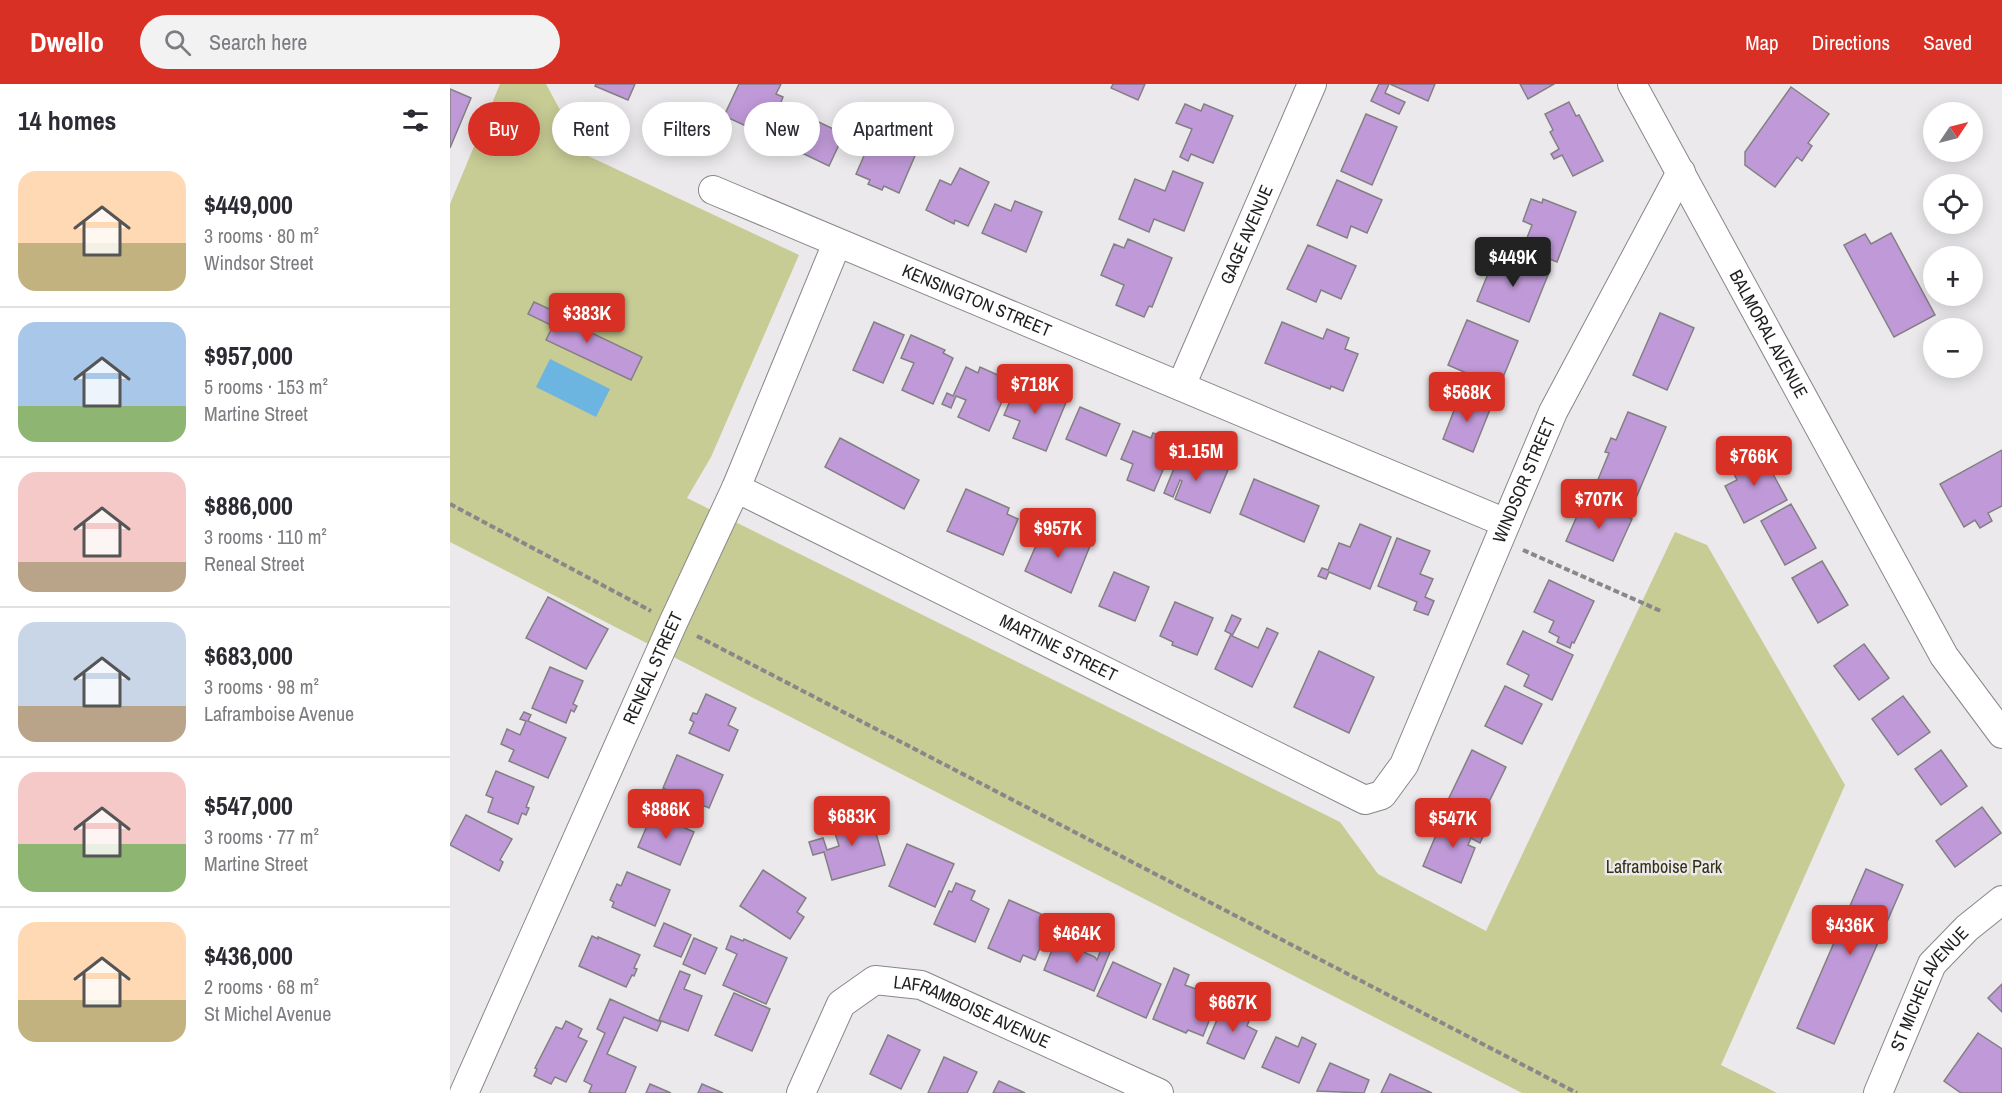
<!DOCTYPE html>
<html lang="en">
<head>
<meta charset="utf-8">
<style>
  body { margin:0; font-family:"Archivo Narrow",sans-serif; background:#f2f2f3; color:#2b2b33; height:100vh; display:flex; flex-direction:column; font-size:22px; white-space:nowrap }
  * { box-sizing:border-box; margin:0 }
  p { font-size:20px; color:#7c7c81 }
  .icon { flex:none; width:33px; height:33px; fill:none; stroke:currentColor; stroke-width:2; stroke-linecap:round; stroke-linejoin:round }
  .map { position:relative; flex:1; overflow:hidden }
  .details { display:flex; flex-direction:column; background:#fff; width:450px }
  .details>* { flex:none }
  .top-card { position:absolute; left:18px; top:18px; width:570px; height:54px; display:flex; gap:12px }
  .needle { width:39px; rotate:55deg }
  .fabs { position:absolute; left:1473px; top:18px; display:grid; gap:12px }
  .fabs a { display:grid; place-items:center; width:60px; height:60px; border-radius:50%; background:#fff; box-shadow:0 3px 15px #0003; font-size:30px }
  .price { position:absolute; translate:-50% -51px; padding:0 14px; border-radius:6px; background:#d93025; color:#fff; font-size:20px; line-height:39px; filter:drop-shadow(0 2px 3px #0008) }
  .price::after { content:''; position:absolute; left:50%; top:36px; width:18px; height:14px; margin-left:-9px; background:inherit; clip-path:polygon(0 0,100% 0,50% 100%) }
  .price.on { background:#222; color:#fff }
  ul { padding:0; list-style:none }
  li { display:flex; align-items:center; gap:18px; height:150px; padding:0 18px }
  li+li { border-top:2px solid #e1e1e2 }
  li span { display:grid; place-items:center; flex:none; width:168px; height:120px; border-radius:18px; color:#555 }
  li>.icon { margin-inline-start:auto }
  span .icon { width:72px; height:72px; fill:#fffc; stroke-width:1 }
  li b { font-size:26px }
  h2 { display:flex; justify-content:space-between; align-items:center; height:72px; padding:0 18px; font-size:26px }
  .pill { padding:0 21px; border-radius:27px; background:#fff; box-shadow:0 3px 15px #0003; font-size:21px; line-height:54px }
  .pill.on { background:#d93025; color:#fff }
  header { display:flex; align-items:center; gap:36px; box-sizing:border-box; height:84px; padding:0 30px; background:#d93025; color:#fff }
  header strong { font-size:28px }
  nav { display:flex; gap:33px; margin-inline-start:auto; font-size:21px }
  .search { width:420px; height:54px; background:#f2f2f3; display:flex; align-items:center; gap:15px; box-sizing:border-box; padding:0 21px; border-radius:33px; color:#7c7c81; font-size:22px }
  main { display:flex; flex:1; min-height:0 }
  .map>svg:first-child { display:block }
  .green { fill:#c7cb94 }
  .water { fill:#6cb5e0 }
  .building { fill:#c09ad8; stroke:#828083; stroke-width:1.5 }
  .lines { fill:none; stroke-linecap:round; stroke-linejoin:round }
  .street-casing { stroke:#888689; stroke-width:30 }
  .path { stroke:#888789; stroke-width:4; stroke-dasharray:6 3; stroke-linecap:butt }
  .street { stroke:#fff; stroke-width:28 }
  .labels { text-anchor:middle; stroke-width:5; stroke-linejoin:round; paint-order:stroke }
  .street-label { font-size:18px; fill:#1f1f20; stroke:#ebe9ec }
  .park-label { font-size:18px; fill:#2f3110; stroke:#ebe9ec }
</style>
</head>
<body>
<header>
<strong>Dwello</strong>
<div class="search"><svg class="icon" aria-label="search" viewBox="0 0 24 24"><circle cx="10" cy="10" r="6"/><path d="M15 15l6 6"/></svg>Search here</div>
<nav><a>Map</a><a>Directions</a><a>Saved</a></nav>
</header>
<main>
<section class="details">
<h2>14 homes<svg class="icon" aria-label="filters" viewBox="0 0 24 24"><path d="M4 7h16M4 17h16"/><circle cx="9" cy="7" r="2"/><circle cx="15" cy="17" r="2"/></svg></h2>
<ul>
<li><span style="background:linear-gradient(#ffd9b3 60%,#c2b280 0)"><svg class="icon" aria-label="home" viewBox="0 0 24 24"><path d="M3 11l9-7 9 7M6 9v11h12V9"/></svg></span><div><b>$449,000</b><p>3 rooms · 80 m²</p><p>Windsor Street</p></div></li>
<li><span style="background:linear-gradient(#a9c7e8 70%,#8fb573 0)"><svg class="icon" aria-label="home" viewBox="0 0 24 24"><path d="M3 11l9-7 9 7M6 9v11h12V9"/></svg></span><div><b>$957,000</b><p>5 rooms · 153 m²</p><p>Martine Street</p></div></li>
<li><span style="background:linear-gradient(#f6c9c9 75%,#b9a48a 0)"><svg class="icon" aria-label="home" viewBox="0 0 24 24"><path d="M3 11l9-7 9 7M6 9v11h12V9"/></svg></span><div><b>$886,000</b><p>3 rooms · 110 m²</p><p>Reneal Street</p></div></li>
<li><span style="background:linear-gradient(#c9d6e8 70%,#b9a48a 0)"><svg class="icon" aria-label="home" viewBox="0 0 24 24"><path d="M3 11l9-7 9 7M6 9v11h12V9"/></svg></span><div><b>$683,000</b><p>3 rooms · 98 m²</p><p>Laframboise Avenue</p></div></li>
<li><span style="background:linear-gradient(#f6c9c9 60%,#8fb573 0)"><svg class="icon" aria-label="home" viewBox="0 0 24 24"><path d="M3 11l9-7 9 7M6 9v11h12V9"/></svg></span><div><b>$547,000</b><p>3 rooms · 77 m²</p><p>Martine Street</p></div></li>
<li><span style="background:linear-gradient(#ffd9b3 65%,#c2b280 0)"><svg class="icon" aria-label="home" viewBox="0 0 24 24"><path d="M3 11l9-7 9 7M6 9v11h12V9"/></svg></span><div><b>$436,000</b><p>2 rooms · 68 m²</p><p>St Michel Avenue</p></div></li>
</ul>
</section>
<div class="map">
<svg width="1552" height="1009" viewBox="0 0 1552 1009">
  <rect width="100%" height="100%" fill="#ebe9ec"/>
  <polygon class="green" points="50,0 96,0 134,70 349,171 261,373 237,414 890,738 928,790 1036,847 1225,448 1257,461 1395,701 1271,981 1327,1009 1072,1009 0,458 0,120"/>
  <polygon class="water" points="100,275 160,305 146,333 86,303"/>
  <g class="building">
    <polygon points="146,0 185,0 178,16 145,2"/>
    <polygon points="289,0 331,0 326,10 333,13 330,21 343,27 332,50 312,42 309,48 274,32"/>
    <polygon points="663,0 695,0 688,16 661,4"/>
    <polygon points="929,0 939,0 935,9 955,18 949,30 921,17"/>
    <polygon points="940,0 985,0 978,17"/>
    <polygon points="1070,0 1104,0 1078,15"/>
    <polygon points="1341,3 1379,30 1358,59 1362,62 1352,77 1347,73 1325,103 1295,81 1295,68"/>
    <polygon points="0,5 21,14 0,64"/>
    <polygon points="1119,18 1126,32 1129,31 1153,77 1123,92 1112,71 1104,75 1101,70 1109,65 1100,48 1103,46 1095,30"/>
    <polygon points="735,20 751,27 754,20 783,32 763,79 741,70 738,77 730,73 742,45 726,39"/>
    <polygon points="352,30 394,50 379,82 337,62"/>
    <polygon points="916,30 947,43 922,101 891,87"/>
    <polygon points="440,46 470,60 449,109 434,102 432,106 418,100 420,96 406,90 417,65 429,71"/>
    <polygon points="510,84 539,98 518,142 505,136 504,140 476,126 490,96 501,101"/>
    <polygon points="723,87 753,99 734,147 704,135 699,148 669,135 685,95 715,107"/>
    <polygon points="887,96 932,116 917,149 901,142 897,154 867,141"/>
    <polygon points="1081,115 1092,119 1093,115 1126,128 1107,178 1073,164 1082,141 1073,137"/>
    <polygon points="565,117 592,128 576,168 532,149 545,120 561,127"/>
    <polygon points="1441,149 1485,231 1444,253 1394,161 1415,150 1421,160"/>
    <polygon points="678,155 722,174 702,223 699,222 694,233 666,221 674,201 651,191 664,160 674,164"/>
    <polygon points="858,161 906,182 891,215 871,206 866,218 837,205"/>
    <polygon points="1046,170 1098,191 1079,238 1027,217"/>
    <polygon points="84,218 108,229 106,232 192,273 181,296 96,256 103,242 78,230"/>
    <polygon points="1210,229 1244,244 1217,306 1183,291"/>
    <polygon points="1017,236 1068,257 1049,303 998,281"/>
    <polygon points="424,238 454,251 433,299 403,286"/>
    <polygon points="832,238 873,255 877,245 899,254 895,265 908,270 893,307 881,302 880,305 815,279"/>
    <polygon points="461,251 495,266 493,269 503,274 483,320 452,306 464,279 451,274"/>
    <polygon points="516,283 528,289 530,283 561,297 539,347 508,333 516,316 506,312 501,324 492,320 497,309 503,312"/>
    <polygon points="569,296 617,316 596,367 563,354 570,337 554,331 566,303 572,305 573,301 567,299"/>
    <polygon points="1010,311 1041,323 1023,368 993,355"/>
    <polygon points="630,323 670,340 656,372 616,355"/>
    <polygon points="1178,328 1216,343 1186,414 1147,398 1159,369 1155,368 1161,354 1166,356"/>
    <polygon points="683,347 701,354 703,349 712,352 708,360 722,365 704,407 677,396 683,380 671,375"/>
    <polygon points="390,354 469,396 454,425 375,383"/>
    <polygon points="1310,366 1337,416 1294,439 1275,402 1287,396 1280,382"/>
    <polygon points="1552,366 1552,422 1538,429 1542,437 1530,444 1525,436 1514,443 1490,400"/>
    <polygon points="731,367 778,386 760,429 725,415 732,397 730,396 723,413 714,409"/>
    <polygon points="804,395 869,422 854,458 790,430"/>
    <polygon points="516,405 559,424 557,430 568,435 553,471 497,447"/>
    <polygon points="1135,414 1182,435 1163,477 1116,457"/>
    <polygon points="1341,420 1366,464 1335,481 1311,437"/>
    <polygon points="910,440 941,453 920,505 879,488 876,495 868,492 872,484 878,486 889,459 900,463"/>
    <polygon points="594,443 640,462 621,509 575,487"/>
    <polygon points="947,454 980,467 970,490 983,495 975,513 984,517 978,531 964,526 967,518 928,502"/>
    <polygon points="1372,477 1398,521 1368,539 1342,494"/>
    <polygon points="664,488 699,503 685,537 649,522"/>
    <polygon points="1099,496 1144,517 1124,559 1122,558 1120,564 1107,558 1109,553 1099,548 1104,537 1084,528"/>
    <polygon points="98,513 158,545 136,585 76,554"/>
    <polygon points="725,518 763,534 747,571 722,561 723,558 710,552"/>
    <polygon points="782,531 791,535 782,552 808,564 817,544 828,549 802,603 765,585 781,550 775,547"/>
    <polygon points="1073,547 1123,571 1102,616 1074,602 1079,591 1057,580"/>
    <polygon points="1414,560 1439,594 1409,616 1384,582"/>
    <polygon points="869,567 924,593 899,649 844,623"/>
    <polygon points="100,583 133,597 123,620 127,622 124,628 121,626 116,639 82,624"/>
    <polygon points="1055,602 1092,620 1072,660 1035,642"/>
    <polygon points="256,610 286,624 278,641 288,646 279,667 239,649 244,638 240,636 243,629 247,630"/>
    <polygon points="1453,612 1480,648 1448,671 1422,635"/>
    <polygon points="74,628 81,631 78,637 116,654 98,694 59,677 64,666 51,660 57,645 70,651 76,637 70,635"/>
    <polygon points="1022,666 1056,683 1033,730 999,714"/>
    <polygon points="1491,666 1517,702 1491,721 1465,685"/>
    <polygon points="227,671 273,691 259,724 213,704"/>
    <polygon points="46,687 84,703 76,723 79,724 76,731 72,729 68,740 38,728 43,714 36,711"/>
    <polygon points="1532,723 1551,749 1505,783 1486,757"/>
    <polygon points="420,728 435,781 382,796 374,768 363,771 359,758 373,754 377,766 389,762 382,739"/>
    <polygon points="202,730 244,748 230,781 188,763"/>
    <polygon points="16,731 62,755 50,776 53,778 49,787 0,761"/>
    <polygon points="994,732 1021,743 1024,741 1036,746 1030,759 1021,754 1018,761 1025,764 1011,799 973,782"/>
    <polygon points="457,760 504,780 485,823 439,802"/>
    <polygon points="1416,785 1453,801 1384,960 1347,944"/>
    <polygon points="313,786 356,814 347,828 354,833 340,855 290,822"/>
    <polygon points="177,788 220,806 205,842 162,823 164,818 160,816 167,800 171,802"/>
    <polygon points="506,799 525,807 521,816 539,825 525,858 484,840 499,807 502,808"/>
    <polygon points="559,816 591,830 590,833 601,838 585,876 573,871 570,878 538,864"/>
    <polygon points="214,839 241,851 231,873 204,862"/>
    <polygon points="606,845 611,847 607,856 645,873 647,876 653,860 662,863 644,907 594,886 606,856 602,854"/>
    <polygon points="142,852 148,855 148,853 190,871 184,884 187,885 184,892 182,891 176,903 129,882"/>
    <polygon points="281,852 293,857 294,855 337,874 316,920 273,901 287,870 276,865"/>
    <polygon points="244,854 267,864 255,890 233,880"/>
    <polygon points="663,878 711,900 696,934 647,912"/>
    <polygon points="724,884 739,891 735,901 754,908 748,921 763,927 753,952 738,946 736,949 703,935"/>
    <polygon points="230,887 240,891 234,905 252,912 238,947 209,936"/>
    <polygon points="1552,900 1552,928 1538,914"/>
    <polygon points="284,909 320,925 302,967 265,951"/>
    <polygon points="160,915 211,938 207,947 174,933 157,970 186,983 175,1009 142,1009 139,1008 142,1001 134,997 155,949 147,945"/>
    <polygon points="785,922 802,930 797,942 807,947 794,975 757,959 769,931 780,935"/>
    <polygon points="116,937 132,945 128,953 137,957 116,998 105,993 101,1000 84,992 87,985 85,984 106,943 112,945"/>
    <polygon points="1528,949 1552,965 1552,1009 1511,1009 1494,997"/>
    <polygon points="438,951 470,966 451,1005 420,990"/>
    <polygon points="826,953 848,963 852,953 866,960 849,999 812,983"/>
    <polygon points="494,973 527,988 517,1009 478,1009"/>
    <polygon points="880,979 919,996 914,1009 867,1007"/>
    <polygon points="940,990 982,1009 931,1009"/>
    <polygon points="549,997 575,1009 543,1009"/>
    <polygon points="200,1000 221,1009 196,1009"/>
    <polygon points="252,1000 273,1009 248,1009"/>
  </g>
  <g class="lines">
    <g class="street-casing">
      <g id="street">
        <path id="s1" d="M 1182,0 L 1494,572 L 1552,650"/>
        <path id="s2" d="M 263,106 L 1056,439"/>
        <path id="s3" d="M 731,302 L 862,0"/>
        <path id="s4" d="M 286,404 L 915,716 L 932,711 L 954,681 L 1103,328 L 1231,88"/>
        <path id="s5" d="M 14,1009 L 223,539 L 286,404 L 387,159"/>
        <path id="s6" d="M 351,1009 L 391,920 L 425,896 L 471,901 L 709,1009"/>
        <path id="s7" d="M 1428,1009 L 1482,880 L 1517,844 L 1552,816"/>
      </g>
    </g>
    <g class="path">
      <polyline points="0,420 201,527"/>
      <polyline points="1073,466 1213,528"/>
      <polyline points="247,552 1127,1009"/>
    </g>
    <use href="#street" class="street"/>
  </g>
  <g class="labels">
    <g class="street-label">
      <text dy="6" stroke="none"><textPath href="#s3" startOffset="165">GAGE AVENUE</textPath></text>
      <text dy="6" stroke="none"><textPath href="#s2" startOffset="286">KENSINGTON STREET</textPath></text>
      <text dy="6" stroke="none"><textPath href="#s1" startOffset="285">BALMORAL AVENUE</textPath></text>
      <text dy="6" stroke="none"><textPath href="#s4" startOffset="1066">WINDSOR STREET</textPath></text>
      <text dy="6" stroke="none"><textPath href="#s4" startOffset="360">MARTINE STREET</textPath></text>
      <text dy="6" stroke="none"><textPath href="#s5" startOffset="465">RENEAL STREET</textPath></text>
      <text dy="6" stroke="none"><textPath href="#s7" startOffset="117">ST MICHEL AVENUE</textPath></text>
      <text dy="6" stroke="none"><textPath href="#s6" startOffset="242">LAFRAMBOISE AVENUE</textPath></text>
    </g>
    <g class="park-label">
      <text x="1214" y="789">Laframboise Park</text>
    </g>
  </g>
</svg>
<div class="fabs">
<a><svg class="needle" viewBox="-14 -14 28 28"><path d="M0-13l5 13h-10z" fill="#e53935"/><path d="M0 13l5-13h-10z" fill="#7c7c81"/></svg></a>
<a><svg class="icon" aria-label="locate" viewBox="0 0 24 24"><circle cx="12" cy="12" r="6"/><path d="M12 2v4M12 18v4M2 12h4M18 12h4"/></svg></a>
<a>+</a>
<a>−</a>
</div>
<b class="price on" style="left:1063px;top:204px">$449K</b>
<b class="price" style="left:137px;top:260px">$383K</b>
<b class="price" style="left:585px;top:331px">$718K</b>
<b class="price" style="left:1017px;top:339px">$568K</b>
<b class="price" style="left:746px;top:398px">$1.15M</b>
<b class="price" style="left:1304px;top:403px">$766K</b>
<b class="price" style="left:1149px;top:446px">$707K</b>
<b class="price" style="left:608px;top:475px">$957K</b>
<b class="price" style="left:216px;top:756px">$886K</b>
<b class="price" style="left:402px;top:763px">$683K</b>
<b class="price" style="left:1003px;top:765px">$547K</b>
<b class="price" style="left:1400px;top:872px">$436K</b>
<b class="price" style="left:627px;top:880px">$464K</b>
<b class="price" style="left:783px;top:949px">$667K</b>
<div class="top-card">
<a class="pill on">Buy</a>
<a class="pill">Rent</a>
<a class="pill">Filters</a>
<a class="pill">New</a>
<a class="pill">Apartment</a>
</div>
</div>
</main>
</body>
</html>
